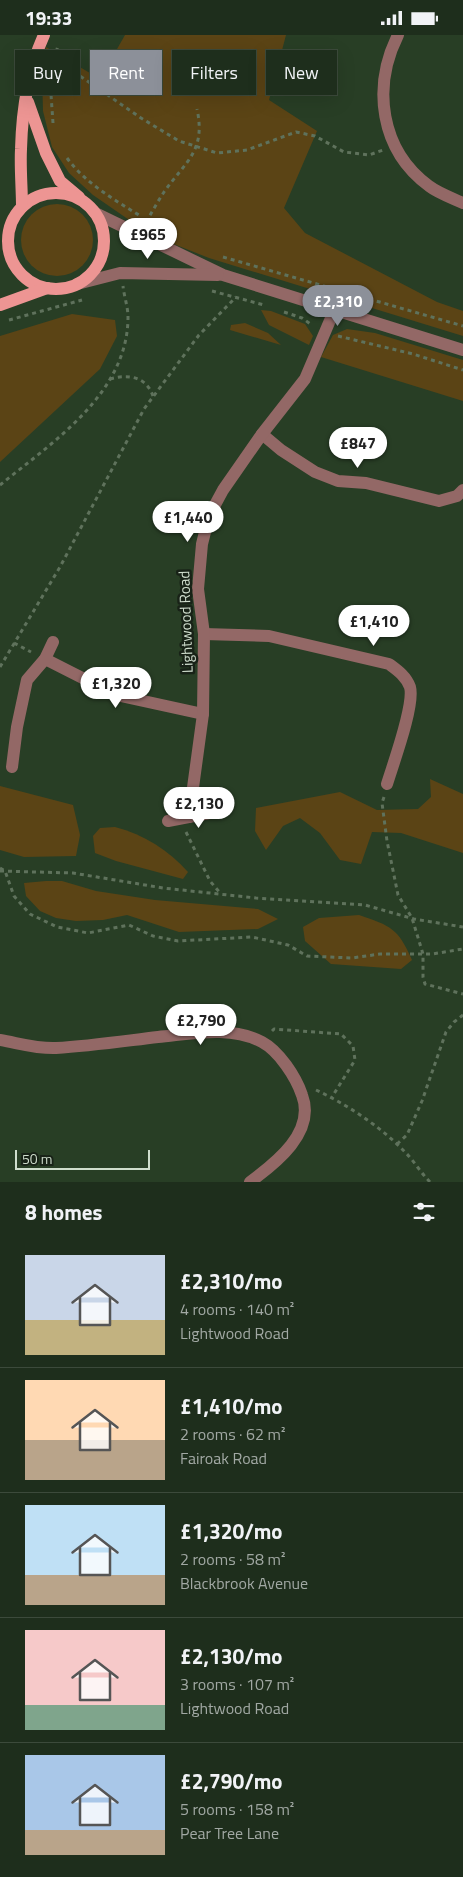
<!DOCTYPE html>
<html lang="en">
<head>
<meta charset="utf-8">
<style>
  body { margin:0; font-family:"Titillium Web",sans-serif; background:#2b3a29; color:#f1f3f6; height:100vh; display:flex; flex-direction:column; font-size:19px; white-space:nowrap }
  * { box-sizing:border-box; margin:0 }
  p { font-size:16px; color:#a1a8a3 }
  .icon { flex:none; width:28px; height:28px; fill:none; stroke:currentColor; stroke-width:2; stroke-linecap:round; stroke-linejoin:round }
  .map { position:relative; height:1147px; overflow:hidden }
  .panel { display:flex; flex-direction:column; background:#1e2e1c; flex:1 }
  .panel>* { flex:none }
  .banner { position:absolute; left:15px; top:15px; width:434px; height:45px; display:flex; gap:10px }
  .scale { position:absolute; left:15px; bottom:12px; width:135px; box-sizing:border-box; padding-left:5px; border:2px solid #cfddcd; border-top:0; font-size:14px; line-height:18px; white-space:nowrap; color:#cfddcd; -webkit-text-stroke:4px #182217; paint-order:stroke }
  .price { position:absolute; translate:-50% -42px; padding:0 11px; border-radius:18px; background:#fff; color:#222; font-size:16px; line-height:32px; filter:drop-shadow(0 1px 2px #0008) }
  .price::after { content:''; position:absolute; left:50%; top:30px; width:15px; height:11px; margin-left:-8px; background:inherit; clip-path:polygon(0 0,100% 0,50% 100%) }
  .price.active { background:#8c9099; color:#fff }
  ul { padding:0; list-style:none }
  li { display:flex; align-items:center; gap:15px; height:125px; padding:0 25px }
  li+li { border-top:1px solid #3c4a3b }
  li span { display:grid; place-items:center; flex:none; width:140px; height:100px; border-radius:0px; color:#555 }
  li>.icon { margin-inline-start:auto }
  span .icon { width:60px; height:60px; fill:#fffc; stroke-width:1 }
  li b { font-size:21px }
  h2 { display:flex; justify-content:space-between; align-items:center; height:60px; padding:0 25px; font-size:21px }
  .chip { padding:0 18px; border-radius:0px; background:#1e2e1c; box-shadow:0 5px 20px #0002,0 0 0 1px #3c4a3b; font-size:18px; line-height:45px }
  .chip.active { background:#8c9099; color:#fff }
  .status { display:flex; justify-content:space-between; align-items:center; height:35px; padding:0 25px; background:#1e2e1c; direction:ltr }
  .status svg { height:14px; fill:currentColor }
  .map>svg:first-child { display:block }
  .green { fill:#5b4415 }
  .lines { fill:none; stroke-linecap:round; stroke-linejoin:round }
  .path { stroke:#5f725c; stroke-width:3; stroke-dasharray:4 4; stroke-linecap:butt }
  .minor { stroke:#936866; stroke-width:12 }
  .major { stroke:#ed9593; stroke-width:12 }
  .labels { text-anchor:middle; stroke-width:5; stroke-linejoin:round; paint-order:stroke }
  .street-label { font-size:15px; fill:#cfddcd; stroke:#182217 }
</style>
</head>
<body>
<div class="status"><b>19:33</b><svg viewBox="0 0 49 12"><path d="M0 12V9h3v3zM5 12V6h3v6zM10 12V3h3v9zM15 12V0h3v12zM26 1h20v11H26zM47 4h2v5h-2z"/></svg></div>
<div class="map">
<svg width="463" height="1147" viewBox="0 0 463 1147">
  <rect width="100%" height="100%" fill="#283e25"/>
  <g class="green">
    <polygon points="125,0 286,0 269,65 317,96 284,173 305,198 437,267 463,276 463,301 209,223 161,204 135,189 93,160 69,138 52,112 43,76 42,37 46,12 100,44"/>
    <circle cx="57" cy="205" r="36"/>
    <polygon points="261,275 271,276 305,289 313,301 309,310 269,290"/>
    <polygon points="72,279 115,285 117,301 100,334 0,427 0,301"/>
    <polygon points="245,288 268,298 281,310 230,295 231,290"/>
    <polygon points="347,294 375,298 463,325 463,366 321,322 333,300"/>
    <polygon points="430,744 463,759 463,818 401,798 372,797 361,829 340,825 320,798 300,783 283,791 266,815 255,796 256,773 340,757 377,775 418,774 431,762"/>
    <polygon points="0,751 73,770 80,800 76,821 24,822 0,815"/>
    <path d="M 115,792 C 145,800 168,815 188,837 L 183,844 L 116,826 L 95,818 L 93,801 L 100,793 Z"/>
    <polygon points="46,846 62,846 96,856 155,865 258,874 278,884 258,894 179,897 127,880 103,885 76,886 56,883 40,876 26,861 24,848"/>
    <path d="M 359,880 C 391,891 398,893 412,925 L 401,934 L 331,929 L 305,906 L 303,892 L 319,883 Z"/>
  </g>
  <g class="lines">
    <g class="path">
      <polyline points="54,23 141,83 179,106 217,118 247,115 296,97 315,101 344,117 369,120 383,115"/>
      <polyline points="53,88 50,45 58,10"/>
      <path d="M 67,123 C 86,149 115,165 142,182"/>
      <path d="M 146,187 C 152,177 158,166 164,157 C 186,126 206,116 197,74"/>
      <polyline points="223,222 463,291"/>
      <polyline points="212,256 264,270"/>
      <polyline points="284,277 302,283 312,290"/>
      <polyline points="9,285 82,265"/>
      <polyline points="338,301 413,319 463,335"/>
      <path d="M 110,344 C 128,339 146,341 153,361"/>
      <path d="M 0,450 C 53,407 128,358 128,282 C 128,272 124,261 123,251"/>
      <polyline points="14,608 31,617"/>
      <polyline points="0,632 60,532 144,374 199,300 236,262"/>
      <polyline points="384,762 382,768 387,806 398,860 412,883 423,919 423,942 425,949 463,959"/>
      <polyline points="186,797 210,846 221,859"/>
      <polyline points="0,833 5,836 14,861 30,879 57,892 88,898 129,890 153,901 178,906 252,902 288,910 307,921 352,923 380,919 432,919 463,914"/>
      <polyline points="0,836 73,838 163,853 256,863 365,870 414,884 463,892"/>
      <polyline points="272,996 274,994 341,999 353,1011 355,1025 332,1062"/>
      <path d="M 316,1055 C 348,1070 381,1092 405,1117 C 414,1126 421,1138 430,1147"/>
      <polyline points="397,1109 407,1100 422,1066 446,997 454,987 463,980"/>
    </g>
    <g class="minor">
      <path d="M 398,0 C 372,52 380,115 429,151 C 438,158 452,163 463,168"/>
      <polyline points="95,178 223,240 463,315"/>
      <polyline points="77,249 120,238 218,240"/>
      <polyline points="262,399 281,415 315,437 338,446 366,448 439,466 457,461 463,455"/>
      <path d="M 204,599 L 269,601 L 389,629 C 397,635 406,641 410,652 C 415,670 393,729 387,749"/>
      <polyline points="45,624 116,660 203,679"/>
      <polyline points="12,732 17,692 27,645 45,624 53,607"/>
      <polyline points="189,782 203,679 204,599 198,554 202,509 209,481 223,455 262,399 305,344 334,276"/>
      <polyline points="168,786 225,775"/>
      <path d="M 0,1005 C 18,1008 38,1014 56,1013 C 90,1011 124,1006 158,1002 C 191,999 230,990 262,1007 C 279,1016 296,1042 302,1060 C 316,1097 276,1128 250,1147"/>
    </g>
    <g class="major">
      <polyline points="28,67 46,118 60,146 79,162"/>
      <circle cx="56" cy="206" r="48"/>
      <path d="M 22,172 C 22,153 20,133 21,114 C 22,76 28,35 44,0"/>
      <polyline points="0,270 47,253"/>
    </g>
  </g>
  <g class="labels">
    <g class="street-label">
      <text transform="translate(186 587) rotate(-92)" y="5">Lightwood Road</text>
    </g>
  </g>
</svg>
<div class="scale">50 m</div>
<b class="price" style="left:148px;top:225px">£965</b>
<b class="price active" style="left:338px;top:292px">£2,310</b>
<b class="price" style="left:358px;top:434px">£847</b>
<b class="price" style="left:188px;top:508px">£1,440</b>
<b class="price" style="left:374px;top:612px">£1,410</b>
<b class="price" style="left:116px;top:674px">£1,320</b>
<b class="price" style="left:199px;top:794px">£2,130</b>
<b class="price" style="left:201px;top:1011px">£2,790</b>
<div class="banner">
<a class="chip">Buy</a>
<a class="chip active">Rent</a>
<a class="chip">Filters</a>
<a class="chip">New</a>
</div>
</div>
<section class="panel">
<h2>8 homes<svg class="icon" aria-label="filters" viewBox="0 0 24 24"><path d="M4 7h16M4 17h16"/><circle cx="9" cy="7" r="2"/><circle cx="15" cy="17" r="2"/></svg></h2>
<ul>
<li><span style="background:linear-gradient(#c9d6e8 65%,#c2b280 0)"><svg class="icon" aria-label="home" viewBox="0 0 24 24"><path d="M3 11l9-7 9 7M6 9v11h12V9"/></svg></span><div><b>£2,310/mo</b><p>4 rooms · 140 m²</p><p>Lightwood Road</p></div></li>
<li><span style="background:linear-gradient(#ffd9b3 60%,#b9a48a 0)"><svg class="icon" aria-label="home" viewBox="0 0 24 24"><path d="M3 11l9-7 9 7M6 9v11h12V9"/></svg></span><div><b>£1,410/mo</b><p>2 rooms · 62 m²</p><p>Fairoak Road</p></div></li>
<li><span style="background:linear-gradient(#bfe0f5 70%,#b9a48a 0)"><svg class="icon" aria-label="home" viewBox="0 0 24 24"><path d="M3 11l9-7 9 7M6 9v11h12V9"/></svg></span><div><b>£1,320/mo</b><p>2 rooms · 58 m²</p><p>Blackbrook Avenue</p></div></li>
<li><span style="background:linear-gradient(#f6c9c9 75%,#7fa58c 0)"><svg class="icon" aria-label="home" viewBox="0 0 24 24"><path d="M3 11l9-7 9 7M6 9v11h12V9"/></svg></span><div><b>£2,130/mo</b><p>3 rooms · 107 m²</p><p>Lightwood Road</p></div></li>
<li><span style="background:linear-gradient(#a9c7e8 75%,#b9a48a 0)"><svg class="icon" aria-label="home" viewBox="0 0 24 24"><path d="M3 11l9-7 9 7M6 9v11h12V9"/></svg></span><div><b>£2,790/mo</b><p>5 rooms · 158 m²</p><p>Pear Tree Lane</p></div></li>
</ul>
</section>
</body>
</html>
